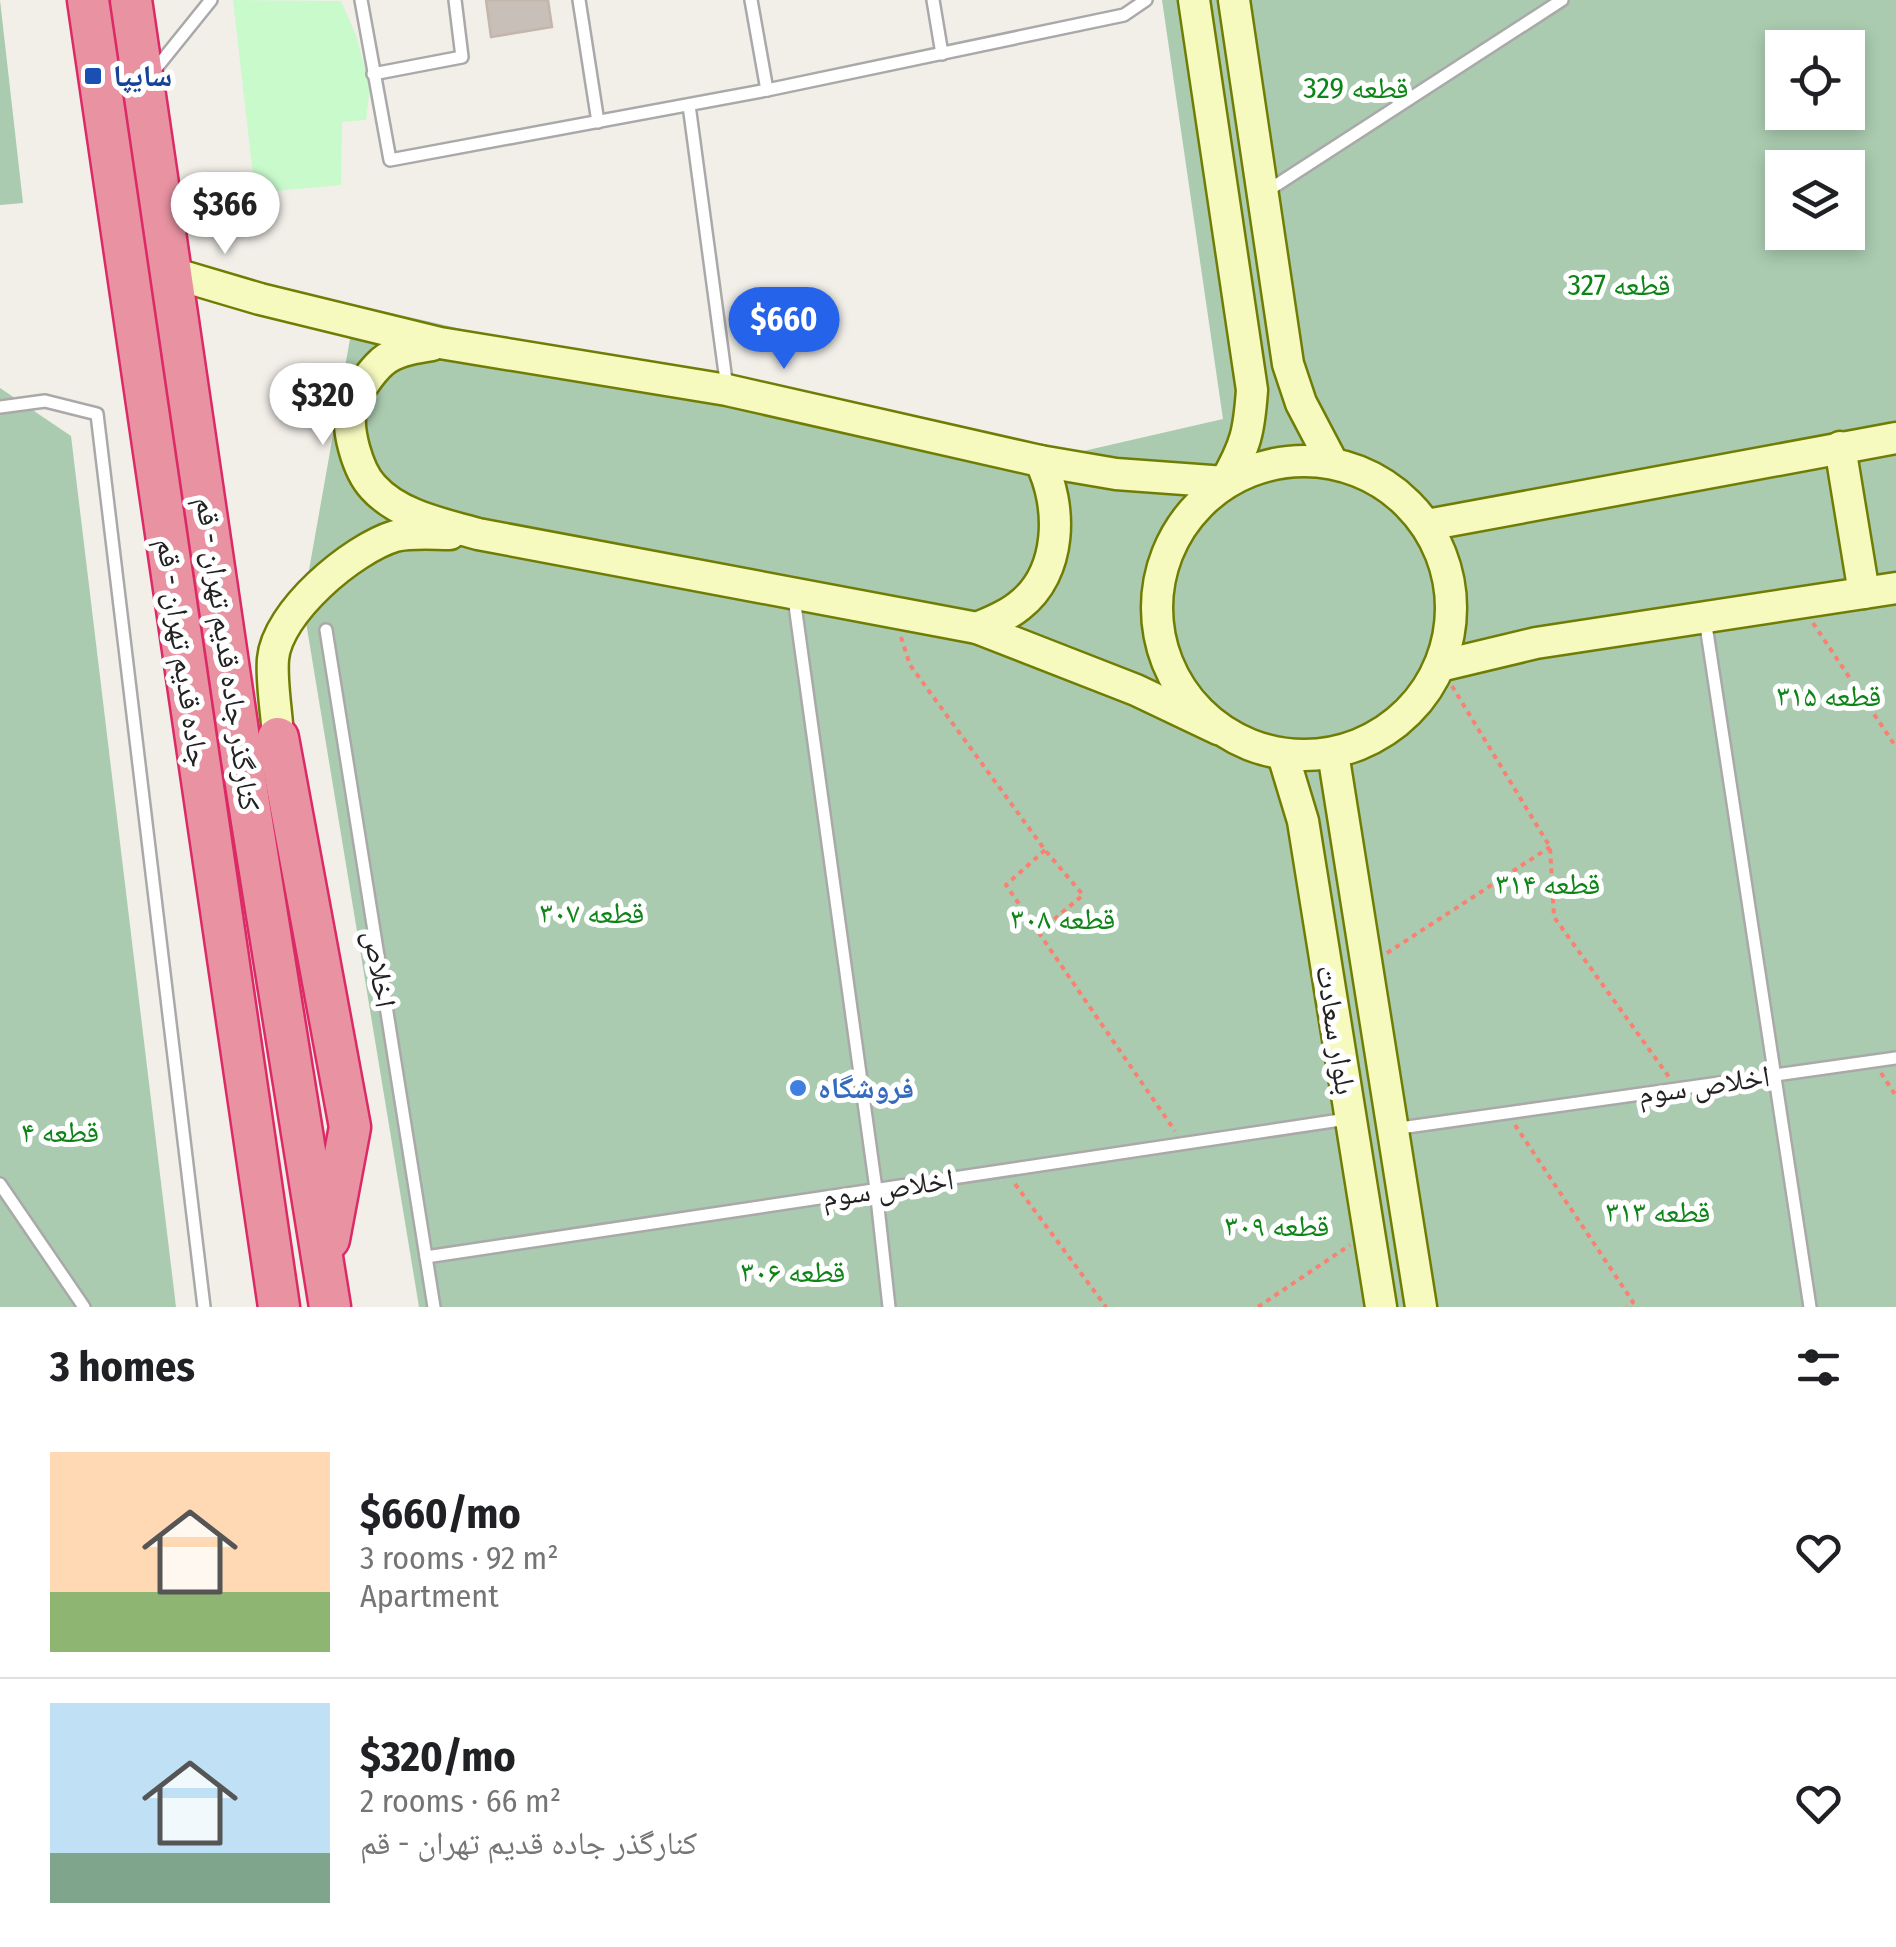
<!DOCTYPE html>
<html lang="en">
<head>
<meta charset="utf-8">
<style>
  body { margin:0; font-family:"Fira Sans Condensed","Noto Naskh Arabic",sans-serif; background:#f6f6f6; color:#202124; height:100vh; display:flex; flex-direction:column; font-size:38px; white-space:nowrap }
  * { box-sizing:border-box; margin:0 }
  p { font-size:32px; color:#757577 }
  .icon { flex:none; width:55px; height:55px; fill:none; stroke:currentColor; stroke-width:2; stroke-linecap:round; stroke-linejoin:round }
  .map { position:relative; height:1307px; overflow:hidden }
  .panel { display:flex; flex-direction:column; background:#fff; flex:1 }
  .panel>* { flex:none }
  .buttons { position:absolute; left:1765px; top:30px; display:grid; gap:20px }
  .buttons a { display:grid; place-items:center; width:100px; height:100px; border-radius:0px; background:#fff; box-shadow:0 5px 15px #0003; font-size:50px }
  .price { position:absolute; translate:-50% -85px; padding:0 22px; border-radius:35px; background:#fff; color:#222; font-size:32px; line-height:65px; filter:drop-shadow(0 2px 5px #0008) }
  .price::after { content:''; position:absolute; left:50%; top:60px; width:30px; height:22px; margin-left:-15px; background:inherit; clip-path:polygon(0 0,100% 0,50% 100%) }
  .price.active { background:#2563eb; color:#fff }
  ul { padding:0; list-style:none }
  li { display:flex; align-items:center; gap:30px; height:250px; padding:0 50px }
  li+li { border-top:2px solid #e0e0e0 }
  li span { display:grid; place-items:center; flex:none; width:280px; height:200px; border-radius:0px; color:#555 }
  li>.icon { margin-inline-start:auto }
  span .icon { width:120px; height:120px; fill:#fffc; stroke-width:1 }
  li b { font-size:42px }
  h2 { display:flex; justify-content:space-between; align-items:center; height:120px; padding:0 50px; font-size:42px }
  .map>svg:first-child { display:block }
  .cemetery { fill:#aacbaf; fill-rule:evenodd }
  .park { fill:#c8facc }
  .building { fill:#c7bfb8; stroke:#c4b6ab; stroke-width:2.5 }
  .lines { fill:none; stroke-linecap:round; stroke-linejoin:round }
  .lane-casing { stroke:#a9a9a9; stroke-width:16 }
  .secondary-casing { stroke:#707d05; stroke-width:35 }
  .highway-casing { stroke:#dc2a67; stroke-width:45 }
  .path { stroke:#fa8072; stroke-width:4; stroke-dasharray:5 5; stroke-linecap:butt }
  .lane { stroke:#fff; stroke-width:11 }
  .secondary { stroke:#f7fabf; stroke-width:30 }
  .highway { stroke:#e892a2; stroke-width:40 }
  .transit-dot { fill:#1a4fb4; stroke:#fff; stroke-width:4 }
  .shop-dot { fill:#3f7fe0; stroke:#fff; stroke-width:4 }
  .labels { text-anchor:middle; stroke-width:10; stroke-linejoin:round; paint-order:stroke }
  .transit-label { font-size:30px; font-weight:bold; fill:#164399; stroke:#fff; text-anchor:start }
  .park-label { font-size:30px; fill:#0c8416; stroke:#fff }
  .street-label { font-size:30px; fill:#222; stroke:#fff }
  .shop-label { font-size:30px; font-weight:bold; fill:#366cbe; stroke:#fff; text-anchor:start }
</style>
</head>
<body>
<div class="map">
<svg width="1896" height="1307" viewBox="0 0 1896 1307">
  <rect width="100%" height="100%" fill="#f2efe9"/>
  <g class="cemetery">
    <polygon points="0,0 23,203 0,205"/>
    <path d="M 1162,0 L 1896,0 L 1896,1307 L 419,1307 L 303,604 L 356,305 L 1040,461 L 1223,419 ZM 1782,48 L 1848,48 L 1848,112 L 1782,112 ZM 1782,168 L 1848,168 L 1848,232 L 1782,232 Z"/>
    <polygon points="0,388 71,436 176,1307 0,1307"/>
  </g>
  <polygon class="park" points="233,0 341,1 356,35 370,87 366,120 342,122 341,185 255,193"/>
  <polygon class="building" points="486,0 548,0 552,27 491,37"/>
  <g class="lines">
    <g class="lane-casing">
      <g id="lane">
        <polyline points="361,0 390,160 767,90 1124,15 1146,0"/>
        <polyline points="579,0 598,122"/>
        <polyline points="751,0 767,90"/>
        <polyline points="933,0 942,54"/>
        <polyline points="153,72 211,0"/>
        <polyline points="373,74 462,57 455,0"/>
        <polyline points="689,105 727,388"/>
        <polyline points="1264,193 1562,0"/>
        <polyline points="0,407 45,401 97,414 204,1307"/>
        <polyline points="794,598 876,1189 889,1307"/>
        <polyline points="1705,619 1810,1307"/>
        <polyline points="326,630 434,1307"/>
        <polyline points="1393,1129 1896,1058"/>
        <polyline points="0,1184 84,1307"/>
        <polyline points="426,1257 1347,1119"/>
      </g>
    </g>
    <g class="secondary-casing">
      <g id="secondary">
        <polyline points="1234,0 1288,364 1301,403 1332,462"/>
        <path d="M 172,273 L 260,299 L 440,343 L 727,390 L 1040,461 L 1116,474 L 1225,482 C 1246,445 1249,432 1252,390 L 1194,0"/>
        <path d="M 432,345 C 415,348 396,350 382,362 C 371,372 356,393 352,407 C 345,428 358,471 373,487 C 399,516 443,524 478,534 L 977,628 L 1136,690 L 1218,729"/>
        <polyline points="1840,447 1864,593"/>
        <circle cx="1304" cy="608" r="147"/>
        <polyline points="1427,525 1896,438"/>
        <path d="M 977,628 C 991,622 1007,616 1019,606 C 1062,573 1063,506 1040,461"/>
        <polyline points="1440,666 1536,643 1896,588"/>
        <path d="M 278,738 C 277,713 271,683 273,659 C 277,612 352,549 395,536 C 412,532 433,534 450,534"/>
        <polyline points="1333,753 1421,1307"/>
        <polyline points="1283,755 1303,821 1381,1307"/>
      </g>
    </g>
    <g class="highway-casing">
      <g id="highway">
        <polyline points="88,0 279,1307"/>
        <polyline points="131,0 242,759 330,1307"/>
        <polyline points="278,738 350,1127 329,1239"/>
      </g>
    </g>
    <g class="path">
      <polyline points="1813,623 1896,747"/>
      <polyline points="901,637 910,665 1045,850 1083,895 1039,932"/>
      <polyline points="1452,686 1550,847 1554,917 1669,1077"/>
      <polyline points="1045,850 1006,885 1175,1131"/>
      <polyline points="1387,953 1550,847"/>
      <polyline points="1881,1073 1896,1096"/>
      <polyline points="1515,1125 1633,1302 1627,1307"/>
      <polyline points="1015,1184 1106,1307"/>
      <polyline points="1258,1307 1350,1245"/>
    </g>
    <use href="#lane" class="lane"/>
    <use href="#secondary" class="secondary"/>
    <use href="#highway" class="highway"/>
  </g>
  <rect class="transit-dot" x="83" y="66" width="20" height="20" rx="5"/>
  <circle class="shop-dot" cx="798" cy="1088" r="10"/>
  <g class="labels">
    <g class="transit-label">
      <text x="113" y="86">سایپا</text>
    </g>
    <g class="park-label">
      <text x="1356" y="98">قطعه 329</text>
      <text x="1619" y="295">قطعه 327</text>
      <text x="1829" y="706">قطعه ۳۱۵</text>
      <text x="1548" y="894">قطعه ۳۱۴</text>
      <text x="592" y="923">قطعه ۳۰۷</text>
      <text x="1063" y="929">قطعه ۳۰۸</text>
      <text x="60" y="1142">قطعه ۴</text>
      <text x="1658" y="1222">قطعه ۳۱۳</text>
      <text x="1277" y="1236">قطعه ۳۰۹</text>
      <text x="793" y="1282">قطعه ۳۰۶</text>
    </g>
    <g class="street-label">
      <text transform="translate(183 653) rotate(82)" y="10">جاده قدیم تهران - قم</text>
      <text transform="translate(228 654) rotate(82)" y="10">کنارگذر جاده قدیم تهران - قم</text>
      <text transform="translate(380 969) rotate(81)" y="10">اخلاص</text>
      <text transform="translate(1336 1030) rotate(81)" y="10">بلوار سعادت</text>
      <text transform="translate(1704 1085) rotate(-8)" y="10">اخلاص سوم</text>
      <text transform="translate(888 1188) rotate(-8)" y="10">اخلاص سوم</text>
    </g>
    <g class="shop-label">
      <text x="818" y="1098">فروشگاه</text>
    </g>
  </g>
</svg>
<div class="buttons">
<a><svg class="icon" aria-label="locate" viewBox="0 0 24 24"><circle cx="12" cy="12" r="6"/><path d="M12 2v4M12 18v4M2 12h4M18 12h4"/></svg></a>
<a><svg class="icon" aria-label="layers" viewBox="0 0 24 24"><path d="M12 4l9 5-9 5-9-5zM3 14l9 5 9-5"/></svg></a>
</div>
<b class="price" style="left:225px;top:257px">$366</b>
<b class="price active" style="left:784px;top:372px">$660</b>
<b class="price" style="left:323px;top:448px">$320</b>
</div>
<section class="panel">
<h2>3 homes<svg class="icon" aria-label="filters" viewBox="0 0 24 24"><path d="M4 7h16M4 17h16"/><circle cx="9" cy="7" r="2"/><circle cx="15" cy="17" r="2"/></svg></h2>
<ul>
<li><span style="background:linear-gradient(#ffd9b3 70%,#8fb573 0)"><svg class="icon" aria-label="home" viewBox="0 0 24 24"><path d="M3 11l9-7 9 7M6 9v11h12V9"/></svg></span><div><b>$660/mo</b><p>3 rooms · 92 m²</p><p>Apartment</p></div><svg class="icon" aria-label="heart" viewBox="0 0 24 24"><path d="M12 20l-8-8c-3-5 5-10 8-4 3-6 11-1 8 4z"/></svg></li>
<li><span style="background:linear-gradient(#bfe0f5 75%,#7fa58c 0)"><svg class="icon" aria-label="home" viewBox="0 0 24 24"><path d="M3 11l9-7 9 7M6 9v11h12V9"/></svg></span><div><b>$320/mo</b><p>2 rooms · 66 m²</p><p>کنارگذر جاده قدیم تهران - قم</p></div><svg class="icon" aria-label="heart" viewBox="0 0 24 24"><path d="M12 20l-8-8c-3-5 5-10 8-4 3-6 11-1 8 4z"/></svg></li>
</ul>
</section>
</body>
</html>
